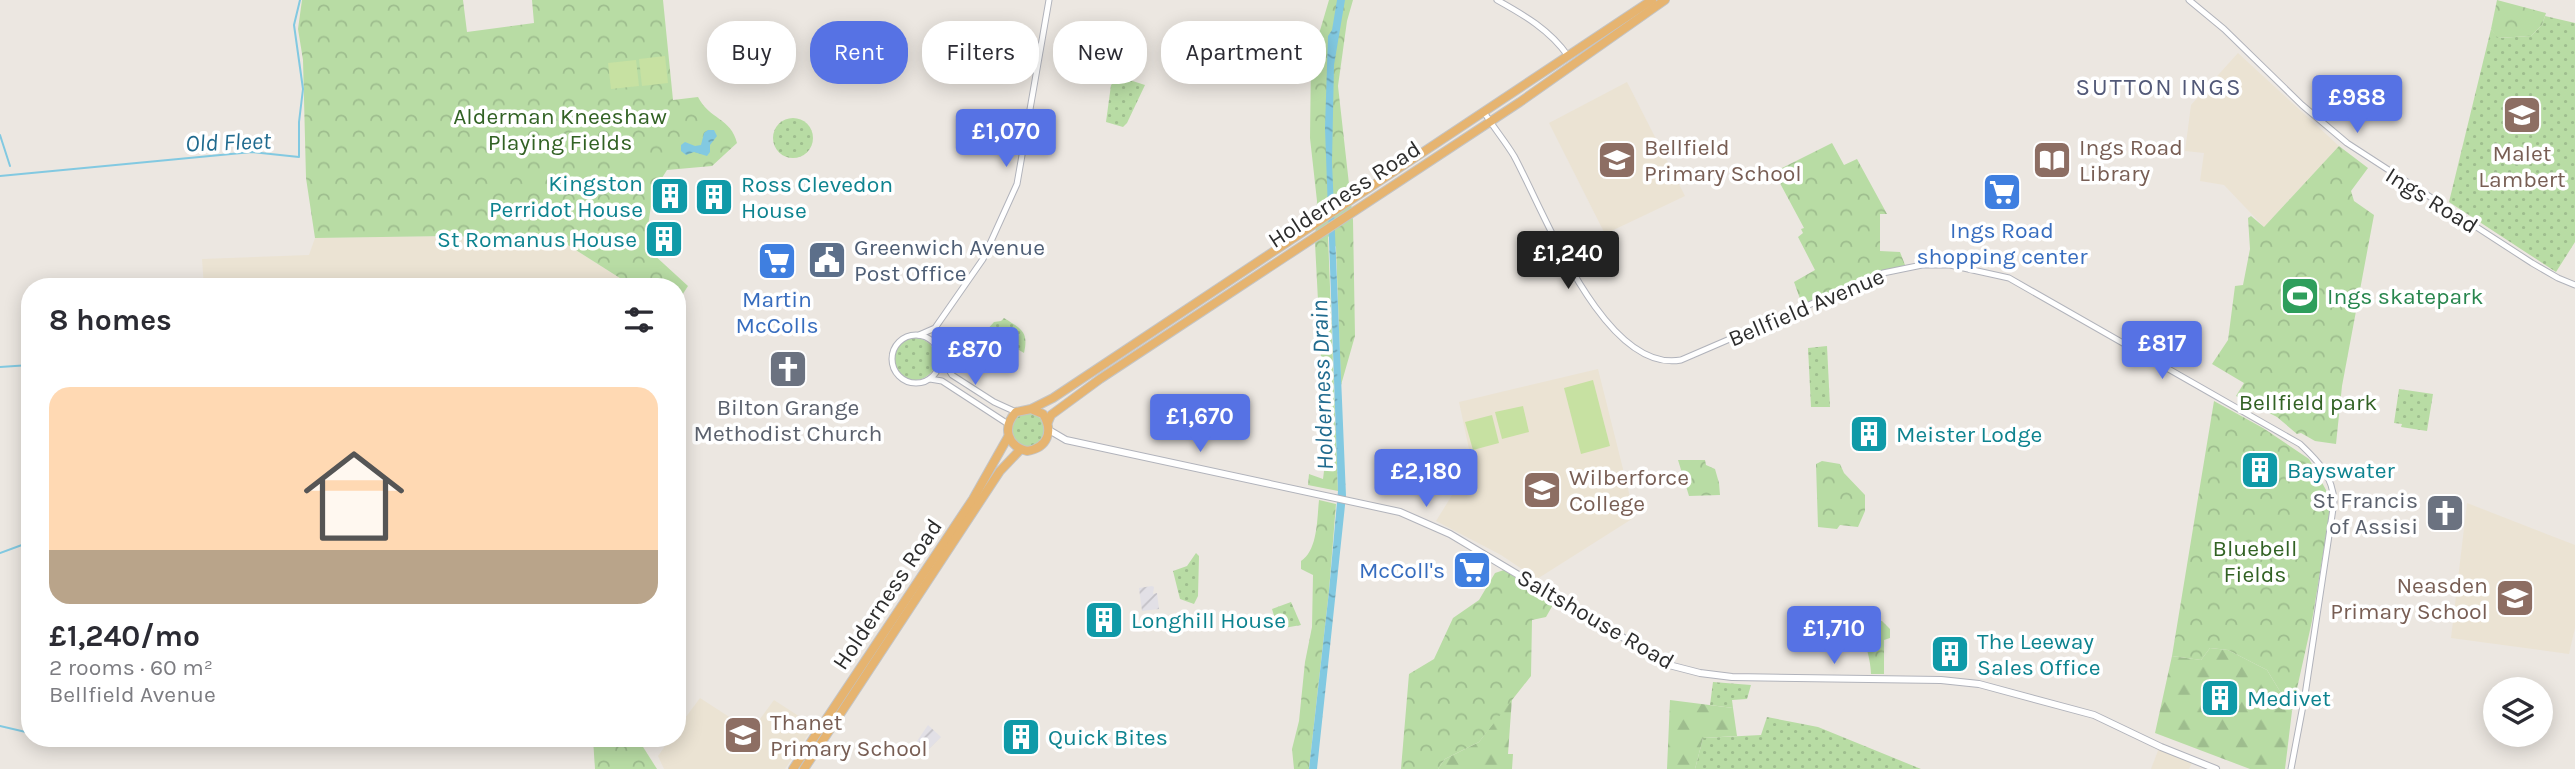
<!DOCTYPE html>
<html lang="en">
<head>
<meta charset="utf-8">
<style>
  body { margin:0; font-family:Karla,sans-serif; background:#f2f2f3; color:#2b2b33; height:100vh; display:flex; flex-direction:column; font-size:26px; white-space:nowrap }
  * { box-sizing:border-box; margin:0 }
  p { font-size:23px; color:#7c7c81 }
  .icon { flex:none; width:38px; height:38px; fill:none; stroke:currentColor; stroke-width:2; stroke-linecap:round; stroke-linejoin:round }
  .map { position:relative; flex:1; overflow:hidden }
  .drawer { position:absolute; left:21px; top:278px; width:665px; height:469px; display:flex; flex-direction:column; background:#fff; border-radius:28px; box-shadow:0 4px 18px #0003 }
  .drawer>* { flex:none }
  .top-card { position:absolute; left:707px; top:21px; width:665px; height:63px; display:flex; gap:14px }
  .controls { position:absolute; left:2483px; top:677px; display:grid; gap:14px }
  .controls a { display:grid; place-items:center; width:70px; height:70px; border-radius:50%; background:#fff; box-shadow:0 4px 18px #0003; font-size:35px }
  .price { position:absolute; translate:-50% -60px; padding:0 16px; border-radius:7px; background:#5672e4; color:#fff; font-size:23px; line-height:46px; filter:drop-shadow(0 2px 4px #0008) }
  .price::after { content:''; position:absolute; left:50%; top:42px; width:21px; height:16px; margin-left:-10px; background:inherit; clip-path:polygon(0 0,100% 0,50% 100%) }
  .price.on { background:#222; color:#fff }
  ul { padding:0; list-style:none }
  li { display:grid; align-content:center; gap:14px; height:371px; padding:0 28px }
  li+li { border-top:2px solid #e1e1e2 }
  li span { display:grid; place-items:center; height:217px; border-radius:21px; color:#555 }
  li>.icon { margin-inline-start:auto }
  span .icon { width:126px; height:126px; fill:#fffc; stroke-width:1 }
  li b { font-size:30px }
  h2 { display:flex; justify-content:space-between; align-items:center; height:84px; padding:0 28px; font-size:30px }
  .chip { padding:0 24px; border-radius:28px; background:#fff; box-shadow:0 4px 18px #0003; font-size:24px; line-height:63px }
  .chip.on { background:#5672e4; color:#fff }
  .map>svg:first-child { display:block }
  .industrial { fill:url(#industrial-furrows) }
  .education { fill:#ebe3d3 }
  .grass { fill:url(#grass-dots) }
  .forest { fill:url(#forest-firs) }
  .park { fill:url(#park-crowns) }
  .pitch { fill:#c7e1a2 }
  .water { fill:url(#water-ripples) }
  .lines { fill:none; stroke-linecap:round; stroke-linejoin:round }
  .stream { stroke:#82c9e1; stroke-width:2 }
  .tertiary-casing { stroke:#b1b3bb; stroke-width:7 }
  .secondary-casing { stroke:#b1b3bb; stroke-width:8 }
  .trunk-casing { stroke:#c4c4c4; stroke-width:10 }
  .tertiary { stroke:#fff; stroke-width:5 }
  .secondary { stroke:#fff; stroke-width:6 }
  .trunk { stroke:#e6b470; stroke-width:8 }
  .labels { text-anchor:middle; stroke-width:7; stroke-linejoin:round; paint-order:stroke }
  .park-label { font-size:23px; fill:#326224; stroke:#fff }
  .education-label { font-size:23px; fill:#785e54; stroke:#fff; text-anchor:start }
  .culture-label { font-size:23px; fill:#0d838f; stroke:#fff; text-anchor:start }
  .street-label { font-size:23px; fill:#2d2d2d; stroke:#fff }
  .shop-label { font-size:23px; fill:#366cbe; stroke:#fff }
  .service-label { font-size:23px; fill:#4e5e75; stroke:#fff; text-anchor:start }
  .leisure-label { font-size:23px; fill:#27864d; stroke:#fff; text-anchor:start }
  .worship-label { font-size:23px; fill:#5b616d; stroke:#fff }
  .neighbourhood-label { font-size:24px; letter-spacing:2px; fill:#525978; stroke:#fff }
  .water-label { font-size:24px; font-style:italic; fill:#1f6a8e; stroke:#fff }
</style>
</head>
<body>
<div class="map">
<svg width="2575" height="769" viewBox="0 0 2575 769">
  <defs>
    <pattern id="industrial-furrows" width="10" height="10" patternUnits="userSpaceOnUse" patternTransform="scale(1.75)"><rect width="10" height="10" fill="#e2e0e6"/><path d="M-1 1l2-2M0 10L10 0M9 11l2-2" fill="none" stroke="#c2c0c6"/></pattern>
    <pattern id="grass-dots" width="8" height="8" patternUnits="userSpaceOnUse" patternTransform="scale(1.75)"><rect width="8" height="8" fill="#b8dca4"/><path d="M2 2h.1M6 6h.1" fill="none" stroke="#9ebd8e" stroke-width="1.8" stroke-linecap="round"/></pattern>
    <pattern id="forest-firs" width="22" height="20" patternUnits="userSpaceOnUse" patternTransform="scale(1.75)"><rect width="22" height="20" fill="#b8dca4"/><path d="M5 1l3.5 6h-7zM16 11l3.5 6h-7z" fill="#9ebd8e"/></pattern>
    <pattern id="park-crowns" width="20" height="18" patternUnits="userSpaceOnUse" patternTransform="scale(1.75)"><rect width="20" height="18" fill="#b8dca4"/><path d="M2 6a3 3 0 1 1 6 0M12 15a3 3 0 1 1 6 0" fill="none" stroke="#9ebd8e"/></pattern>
    <pattern id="water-ripples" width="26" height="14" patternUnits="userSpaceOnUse" patternTransform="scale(1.75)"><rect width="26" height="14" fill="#82c9e1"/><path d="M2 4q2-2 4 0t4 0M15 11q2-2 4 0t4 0" fill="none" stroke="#6ba4b7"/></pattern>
  </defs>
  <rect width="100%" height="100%" fill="#ece7e1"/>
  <g class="industrial">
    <polygon points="1152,586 1154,587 1153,594 1157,593 1159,609 1142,611 1139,588"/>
    <polygon points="928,725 941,737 926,752 915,744"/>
  </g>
  <g class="education">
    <polygon points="2238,53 2339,146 2264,227 2224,185 2200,181 2204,153 2185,151 2191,105"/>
    <polygon points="1627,82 1685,196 1605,234 1549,123"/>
    <polygon points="449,236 560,240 634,287 204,287 202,259 309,255 315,238"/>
    <polygon points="1598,369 1635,517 1537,579 1501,555 1436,521 1472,463 1459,402"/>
    <polygon points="2467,503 2575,545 2575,628 2569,654 2451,638"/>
    <polygon points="700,698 751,731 774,700 814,726 785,769 664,769 658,756 670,739 677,738 677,729"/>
    <polygon points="2159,748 2192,763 2189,769 2151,769"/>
  </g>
  <g class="grass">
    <polygon points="2545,16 2575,23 2575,242 2556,272 2449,202 2491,29 2498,38 2531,36 2542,25"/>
    <polygon points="1120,77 1145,85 1127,123 1123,127 1106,122 1111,85"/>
    <circle cx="793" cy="138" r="20"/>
    <path d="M 1004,318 C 1021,329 1029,331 1024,353 L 986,331 L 994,322 L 1001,321 Z"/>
    <circle cx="915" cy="359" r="21"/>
    <polygon points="1827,346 1830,407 1811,407 1808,348"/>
    <polygon points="2399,389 2433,394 2427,431 2401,427 2402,424 2394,423"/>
    <circle cx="1028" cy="430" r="17"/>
    <polygon points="1196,553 1199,556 1198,596 1194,604 1180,599 1173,571 1187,566"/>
    <polygon points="1291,602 1301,625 1278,629 1272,609"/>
    <polygon points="1713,682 1751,685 1747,699 1732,700 1733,708 1710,705"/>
    <polygon points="1767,717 1818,727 1921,769 1695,769 1703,738 1761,735"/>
  </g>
  <g class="forest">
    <polygon points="2210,648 2228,650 2267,670 2292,711 2285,769 2250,769 2155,733 2172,656 2201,660"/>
    <polygon points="1512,698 1508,754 1513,754 1512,769 1438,769 1445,759 1479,742"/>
    <polygon points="1670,700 1733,708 1737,736 1703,738 1695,769 1667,769"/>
  </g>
  <g class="park">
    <path d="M 302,0 L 463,0 L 467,32 L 534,23 L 532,0 L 663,0 L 673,100 L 698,97 C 709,119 731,118 737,143 L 712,166 L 667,170 L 653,192 L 647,233 L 652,253 L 688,286 L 677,303 L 677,287 L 634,287 L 560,240 L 449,236 L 315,238 L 306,178 L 303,60 L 298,29 Z"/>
    <polygon points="1329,0 1353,0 1347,21 1338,86 1353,220 1355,336 1341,385 1336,247 1328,236 1338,491 1308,485 1309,474 1323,479 1324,471 1324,416 1315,243 1317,201 1310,138 1311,61"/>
    <polygon points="2497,0 2546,13 2542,25 2531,36 2497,38 2491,29"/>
    <polygon points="1832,143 1844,165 1857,159 1887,214 1880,214 1880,251 1900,252 1905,265 1803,307 1794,282 1815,270 1798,237 1803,233 1801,229 1804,228 1774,172"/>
    <polygon points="2339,146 2368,168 2351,191 2354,201 2374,215 2342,386 2336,444 2315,441 2301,433 2297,434 2277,417 2236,396 2244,383 2212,364 2228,340 2235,286 2243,285 2250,249 2248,218 2251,216 2264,227"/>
    <polygon points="2214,401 2263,428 2309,459 2326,490 2330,512 2312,621 2292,711 2267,670 2228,650 2210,648 2201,660 2172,656"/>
    <polygon points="1678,460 1705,460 1706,465 1715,469 1719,483 1720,495 1689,496"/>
    <polygon points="1822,461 1840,464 1844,473 1865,495 1865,511 1858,527 1840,525 1837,529 1818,527 1816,464"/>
    <path d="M 1319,500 L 1336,504 L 1329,591 L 1309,769 L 1294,769 L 1292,749 L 1299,721 L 1305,662 L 1312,627 L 1313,575 L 1301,569 L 1301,561 C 1318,550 1317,518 1319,500 Z"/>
    <polygon points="1504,570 1554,603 1546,617 1532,620 1531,676 1479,742 1445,759 1438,769 1401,769 1409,674 1434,659 1453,618 1479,600 1495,573"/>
    <path d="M 1869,619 L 1882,621 L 1890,629 L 1890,638 L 1884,640 L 1884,674 L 1871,674 C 1871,656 1861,636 1863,622 Z"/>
    <polygon points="593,739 638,739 657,769 595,769"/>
  </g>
  <g class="pitch">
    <polygon points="665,56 668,83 642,86 639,59"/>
    <polygon points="636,60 639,86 611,89 608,63"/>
    <polygon points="2307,276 2317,286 2319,291 2311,300 2310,312 2299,315 2290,310 2283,289 2290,278"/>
    <polygon points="1593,380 1610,446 1581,454 1564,388"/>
    <polygon points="1523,406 1529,432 1502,439 1495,412"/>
    <polygon points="1492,415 1499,443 1473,450 1465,422"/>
  </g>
  <g class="water">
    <polygon points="1337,0 1345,0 1334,65 1332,162 1346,496 1317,769 1309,769 1329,591 1338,491 1325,128 1328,36 1332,30"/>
    <polygon points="708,130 714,130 717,136 710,145 710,152 707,156 694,152 686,155 681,151 681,145 685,142 695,146 701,145 704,133"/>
  </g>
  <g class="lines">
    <g class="stream">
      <polyline points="0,135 10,166"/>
      <polyline points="0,176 252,152 299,157 299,122 303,89 294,25 300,0"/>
      <polyline points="0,367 30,365"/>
      <polyline points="0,553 30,542"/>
      <polyline points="0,726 30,733"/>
      <polyline points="52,738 65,741"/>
    </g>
    <g class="tertiary-casing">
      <g id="tertiary">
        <path d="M 1497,0 C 1524,15 1550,30 1568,56"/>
        <polyline points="2189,0 2224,29 2302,105 2347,143 2532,263 2558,278 2575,285"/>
        <path d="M 1484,112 C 1493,127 1505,141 1514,156 C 1544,211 1604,374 1681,360 L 1883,273 L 1922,265 L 1950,265 L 2009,278 L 2300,444 C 2318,461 2333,476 2334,502 L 2305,695 L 2291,769"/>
        <circle cx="916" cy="359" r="24"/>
        <polyline points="919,335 935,328 983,259 1017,184 1049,0"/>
        <polyline points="941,357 952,375 994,402 1016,412"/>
        <polyline points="930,379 942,381 1008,424"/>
      </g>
    </g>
    <g class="secondary-casing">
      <polyline id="secondary" points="1049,430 1066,440 1400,512 1450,534 1669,665 1700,673 1732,677 1941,680 1979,684 2094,715 2161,747 2216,769"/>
    </g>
    <g class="trunk-casing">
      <g id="trunk">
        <path d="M 1031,409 L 1043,414 C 1054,432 1047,448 1027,451 C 1007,446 1002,427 1016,412 L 1031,409 L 1053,398 L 1652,0"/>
        <polyline points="1048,422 1051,415 1100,379 1520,102 1665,0"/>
        <polyline points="793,769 973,499 1008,437"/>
        <polyline points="804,769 1000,471 1020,450"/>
      </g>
    </g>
    <use href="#tertiary" class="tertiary"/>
    <use href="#secondary" class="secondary"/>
    <use href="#trunk" class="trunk"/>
  </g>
  <defs>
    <g id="school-square" transform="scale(2.0125)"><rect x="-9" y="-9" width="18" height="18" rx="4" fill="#8d6e63" stroke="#fff"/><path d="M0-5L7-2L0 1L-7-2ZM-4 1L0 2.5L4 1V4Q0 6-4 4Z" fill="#fff"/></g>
    <g id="library-square" transform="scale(2.0125)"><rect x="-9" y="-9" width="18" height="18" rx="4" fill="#8d6e63" stroke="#fff"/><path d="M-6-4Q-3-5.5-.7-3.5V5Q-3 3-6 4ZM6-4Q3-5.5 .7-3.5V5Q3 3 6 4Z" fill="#fff"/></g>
    <g id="supermarket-square" transform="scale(2.0125)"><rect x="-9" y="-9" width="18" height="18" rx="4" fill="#3f7fe0" stroke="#fff"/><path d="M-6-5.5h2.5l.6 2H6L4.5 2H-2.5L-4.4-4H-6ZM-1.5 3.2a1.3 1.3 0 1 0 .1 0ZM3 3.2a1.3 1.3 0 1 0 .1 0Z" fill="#fff"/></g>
    <g id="building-square" transform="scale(2.0125)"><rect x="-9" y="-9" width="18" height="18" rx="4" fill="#0f9aa8" stroke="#fff"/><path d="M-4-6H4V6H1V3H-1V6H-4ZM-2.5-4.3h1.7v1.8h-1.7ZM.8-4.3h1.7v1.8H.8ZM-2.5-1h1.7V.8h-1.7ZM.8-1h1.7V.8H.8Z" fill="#fff"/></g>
    <g id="civic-square" transform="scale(2.0125)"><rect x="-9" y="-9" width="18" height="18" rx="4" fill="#5c6f8a" stroke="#fff"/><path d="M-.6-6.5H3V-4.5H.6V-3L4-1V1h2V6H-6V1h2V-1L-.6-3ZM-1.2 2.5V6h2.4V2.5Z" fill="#fff"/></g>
    <g id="stadium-square" transform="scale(2.0125)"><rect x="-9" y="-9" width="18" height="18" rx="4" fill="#2e9e5b" stroke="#fff"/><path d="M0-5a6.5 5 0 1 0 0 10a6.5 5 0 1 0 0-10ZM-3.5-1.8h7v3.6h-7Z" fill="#fff"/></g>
    <g id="church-square" transform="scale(2.0125)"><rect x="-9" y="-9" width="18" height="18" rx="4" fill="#6b7280" stroke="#fff"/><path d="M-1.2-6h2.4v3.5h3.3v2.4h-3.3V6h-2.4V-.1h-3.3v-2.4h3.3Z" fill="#fff"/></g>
    <g id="university-square" transform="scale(2.0125)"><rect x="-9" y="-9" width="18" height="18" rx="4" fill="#8d6e63" stroke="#fff"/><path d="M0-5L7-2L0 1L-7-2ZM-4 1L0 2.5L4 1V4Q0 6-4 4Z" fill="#fff"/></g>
  </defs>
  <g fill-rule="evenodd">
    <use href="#school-square" x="2522" y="115"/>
    <use href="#school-square" x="1617" y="160"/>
    <use href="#library-square" x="2052" y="160"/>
    <use href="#supermarket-square" x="2002" y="192"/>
    <use href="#building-square" x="670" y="196"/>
    <use href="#building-square" x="714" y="197"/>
    <use href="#building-square" x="664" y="239"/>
    <use href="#civic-square" x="827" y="260"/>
    <use href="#supermarket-square" x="777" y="261"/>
    <use href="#stadium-square" x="2300" y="296"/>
    <use href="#church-square" x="788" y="369"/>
    <use href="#building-square" x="1869" y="434"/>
    <use href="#building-square" x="2260" y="470"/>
    <use href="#university-square" x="1542" y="490"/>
    <use href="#church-square" x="2445" y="513"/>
    <use href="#supermarket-square" x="1472" y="570"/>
    <use href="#school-square" x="2515" y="598"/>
    <use href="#building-square" x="1104" y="620"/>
    <use href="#building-square" x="1950" y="654"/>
    <use href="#building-square" x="2220" y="698"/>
    <use href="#school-square" x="743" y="735"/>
    <use href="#building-square" x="1021" y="737"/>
  </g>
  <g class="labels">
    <g class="park-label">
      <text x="560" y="124">Alderman Kneeshaw<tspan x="560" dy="26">Playing Fields</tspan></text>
      <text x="2308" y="410">Bellfield park</text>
      <text x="2255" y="556">Bluebell<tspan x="2255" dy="26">Fields</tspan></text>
    </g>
    <g class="education-label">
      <text x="1644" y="155">Bellfield<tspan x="1644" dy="26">Primary School</tspan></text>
      <text x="2079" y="155">Ings Road<tspan x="2079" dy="26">Library</tspan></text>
      <text x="2522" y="161" text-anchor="middle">Malet<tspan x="2522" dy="26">Lambert</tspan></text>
      <text x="1569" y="485">Wilberforce<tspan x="1569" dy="26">College</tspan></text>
      <text x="2488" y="593" text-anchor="end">Neasden<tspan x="2488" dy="26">Primary School</tspan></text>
      <text x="770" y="730">Thanet<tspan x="770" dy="26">Primary School</tspan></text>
    </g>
    <g class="culture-label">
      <text x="643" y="191" text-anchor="end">Kingston<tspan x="643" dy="26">Perridot House</tspan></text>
      <text x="741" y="192">Ross Clevedon<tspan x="741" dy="26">House</tspan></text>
      <text x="637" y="247" text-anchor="end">St Romanus House</text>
      <text x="1896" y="442">Meister Lodge</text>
      <text x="2287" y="478">Bayswater</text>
      <text x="1131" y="628">Longhill House</text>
      <text x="1977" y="649">The Leeway<tspan x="1977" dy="26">Sales Office</tspan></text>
      <text x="2247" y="706">Medivet</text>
      <text x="1048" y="745">Quick Bites</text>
    </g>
    <g class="street-label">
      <text transform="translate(1344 194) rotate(-33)" y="8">Holderness Road</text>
      <text transform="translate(2432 200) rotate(32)" y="8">Ings Road</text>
      <text transform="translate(1806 307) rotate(-23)" y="8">Bellfield Avenue</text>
      <text transform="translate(887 594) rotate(-56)" y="8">Holderness Road</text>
      <text transform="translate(1596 619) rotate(30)" y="8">Saltshouse Road</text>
    </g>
    <g class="shop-label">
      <text x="2002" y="238">Ings Road<tspan x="2002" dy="26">shopping center</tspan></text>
      <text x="777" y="307">Martin<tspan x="777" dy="26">McColls</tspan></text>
      <text x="1445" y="578" text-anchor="end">McColl's</text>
    </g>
    <g class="service-label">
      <text x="854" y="255">Greenwich Avenue<tspan x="854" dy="26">Post Office</tspan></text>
    </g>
    <g class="leisure-label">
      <text x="2327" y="304">Ings skatepark</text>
    </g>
    <g class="worship-label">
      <text x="788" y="415">Bilton Grange<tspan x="788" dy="26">Methodist Church</tspan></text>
      <text x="2418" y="508" text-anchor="end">St Francis<tspan x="2418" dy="26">of Assisi</tspan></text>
    </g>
    <g class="neighbourhood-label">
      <text x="2159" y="95">SUTTON INGS</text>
    </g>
    <g class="water-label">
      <text transform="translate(228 142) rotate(-2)" y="8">Old Fleet</text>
      <text transform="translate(1322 385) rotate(-92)" y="8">Holderness Drain</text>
    </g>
  </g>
</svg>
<div class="controls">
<a><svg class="icon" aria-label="layers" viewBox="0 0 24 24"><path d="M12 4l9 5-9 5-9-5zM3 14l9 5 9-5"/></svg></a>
</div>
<b class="price" style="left:2357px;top:135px">£988</b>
<b class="price" style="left:1006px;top:169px">£1,070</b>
<b class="price on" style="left:1568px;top:291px">£1,240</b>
<b class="price" style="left:2162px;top:381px">£817</b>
<b class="price" style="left:975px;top:387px">£870</b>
<b class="price" style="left:1200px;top:454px">£1,670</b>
<b class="price" style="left:1426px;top:509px">£2,180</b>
<b class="price" style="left:1834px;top:666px">£1,710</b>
<div class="top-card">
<a class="chip">Buy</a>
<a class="chip on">Rent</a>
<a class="chip">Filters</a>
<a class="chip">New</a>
<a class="chip">Apartment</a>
</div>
<section class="drawer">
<h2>8 homes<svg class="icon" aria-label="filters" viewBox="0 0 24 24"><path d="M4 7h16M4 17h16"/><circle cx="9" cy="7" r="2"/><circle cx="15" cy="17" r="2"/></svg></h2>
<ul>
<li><span style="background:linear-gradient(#ffd9b3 75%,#b9a48a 0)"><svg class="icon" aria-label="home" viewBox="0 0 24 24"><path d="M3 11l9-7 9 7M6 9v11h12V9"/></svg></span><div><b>£1,240/mo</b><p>2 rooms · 60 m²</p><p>Bellfield Avenue</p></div></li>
</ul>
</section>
</div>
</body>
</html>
